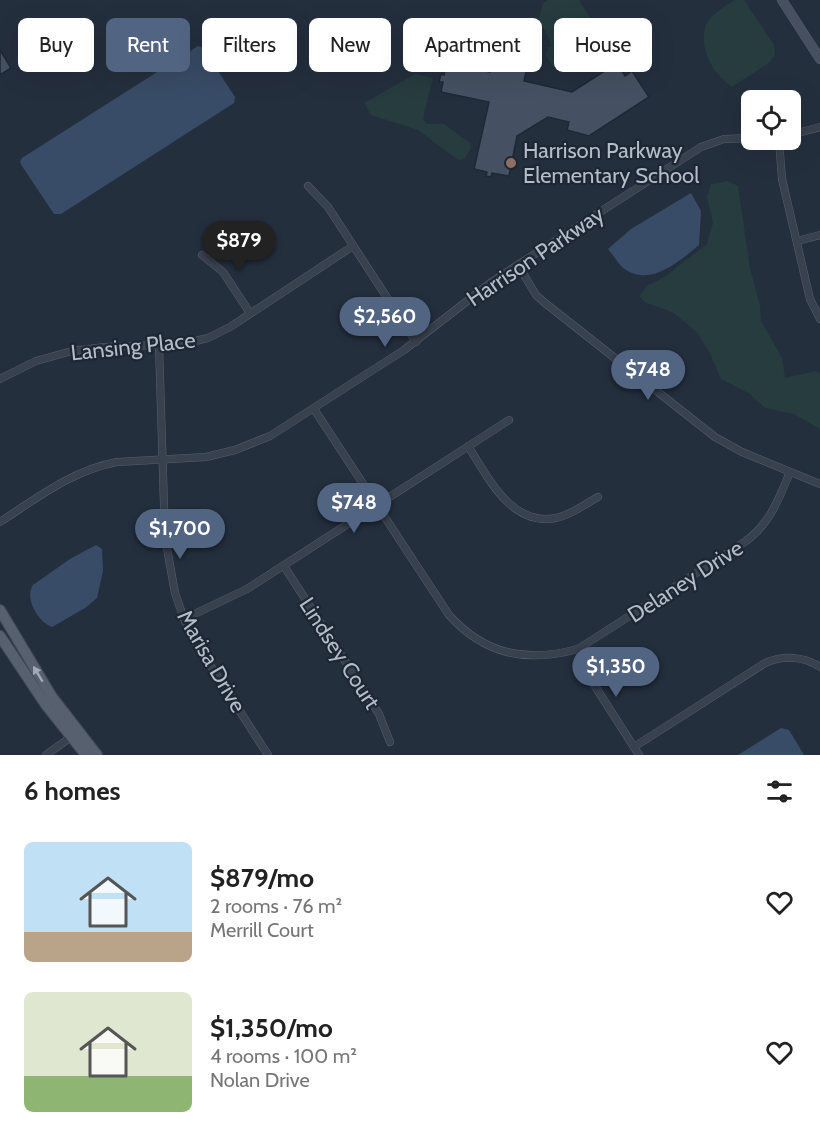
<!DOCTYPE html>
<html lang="en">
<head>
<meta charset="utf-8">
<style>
  body { margin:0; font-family:Cabin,sans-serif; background:#f2f2f2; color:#222; height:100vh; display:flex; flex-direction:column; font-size:22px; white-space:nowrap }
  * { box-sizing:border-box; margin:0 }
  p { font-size:20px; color:#767676 }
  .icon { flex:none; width:33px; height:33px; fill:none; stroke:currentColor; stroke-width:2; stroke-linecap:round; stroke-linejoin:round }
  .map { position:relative; height:755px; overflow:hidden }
  .side { display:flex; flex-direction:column; background:#fff; flex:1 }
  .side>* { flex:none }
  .hud { position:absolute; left:18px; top:18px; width:784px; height:54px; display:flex; gap:12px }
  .buttons { position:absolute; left:741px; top:90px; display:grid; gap:12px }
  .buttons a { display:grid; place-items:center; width:60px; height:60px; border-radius:9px; background:#fff; box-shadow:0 6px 24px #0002; font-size:30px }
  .price { position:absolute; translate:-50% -51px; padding:0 14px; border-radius:21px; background:#516482; color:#fff; font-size:20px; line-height:39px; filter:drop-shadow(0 2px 3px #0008) }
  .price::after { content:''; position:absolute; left:50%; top:36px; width:18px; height:14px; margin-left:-9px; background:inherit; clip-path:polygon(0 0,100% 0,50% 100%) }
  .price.active { background:#222; color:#fff }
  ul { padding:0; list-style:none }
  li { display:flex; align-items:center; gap:18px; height:150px; padding:0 24px }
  li span { display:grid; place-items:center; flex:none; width:168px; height:120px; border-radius:9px; color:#555 }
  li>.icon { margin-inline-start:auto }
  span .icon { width:72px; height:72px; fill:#fffc; stroke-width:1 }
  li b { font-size:26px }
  h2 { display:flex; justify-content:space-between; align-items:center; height:72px; padding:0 24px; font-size:26px }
  .pill { padding:0 21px; border-radius:9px; background:#fff; box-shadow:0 6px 24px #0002; font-size:21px; line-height:54px }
  .pill.active { background:#516482; color:#fff }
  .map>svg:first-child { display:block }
  .green { fill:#263c3f }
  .water { fill:#394c67 }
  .building { fill:#455162; stroke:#1f2835; stroke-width:1.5 }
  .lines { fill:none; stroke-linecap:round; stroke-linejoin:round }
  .street-casing { stroke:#565f6c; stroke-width:8 }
  .secondary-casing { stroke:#565f6c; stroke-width:10 }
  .primary-casing { stroke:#414a57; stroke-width:12 }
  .street { stroke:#38414e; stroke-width:7 }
  .secondary { stroke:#465061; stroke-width:9 }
  .primary { stroke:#56606e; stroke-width:10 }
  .oneway { fill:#a1aab7 }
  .education-dot { fill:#8d6e63; stroke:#1d2633; stroke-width:2 }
  .labels { text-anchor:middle; stroke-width:4.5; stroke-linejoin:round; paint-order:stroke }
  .poi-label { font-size:22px; fill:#b4bcc9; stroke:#1d2633; text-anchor:start }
  .street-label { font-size:22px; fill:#b4bcc9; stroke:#1d2633 }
</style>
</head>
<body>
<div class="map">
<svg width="820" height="755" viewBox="0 0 820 755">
  <rect width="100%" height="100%" fill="#242f3e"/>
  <g class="green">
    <polygon points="548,0 579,0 602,36 611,40 577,62 574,62 571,70 567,69 566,71 553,67 546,56 548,47 551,47 550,41 539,19 543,3"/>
    <path d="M 735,0 L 744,0 L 774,45 L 775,55 L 770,62 L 732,87 C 713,75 698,48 706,25 C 710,15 726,5 735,0 Z"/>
    <polygon points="415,74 433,78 423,118 426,124 444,124 470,143 471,149 464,159 458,160 418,130 371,115 364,103"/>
    <polygon points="728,181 738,186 750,268 760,306 761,321 782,358 785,378 816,371 820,374 820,429 794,414 765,408 750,394 721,379 709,352 697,332 672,312 646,303 639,296 648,285 663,278 707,244 713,223 707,197 711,184"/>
  </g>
  <g class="water">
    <polygon points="198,46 203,48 235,97 234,103 61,214 54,214 22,166 20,162 22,158"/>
    <path d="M 691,193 L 701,211 L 699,245 C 678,262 650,288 623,268 C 618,263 613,255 608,249 L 631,229 Z"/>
    <path d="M 96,545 L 102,549 L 103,571 L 97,598 L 85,608 L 52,627 C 38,622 24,598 33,585 L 70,559 Z"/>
    <polygon points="781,728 789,730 804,755 738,755"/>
  </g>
  <g class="building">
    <polygon points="508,23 536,29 524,81 572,92 617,63 625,76 632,71 649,97 589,136 567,130 569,122 548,117 517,136 509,176 492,173 491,177 486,176 487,172 474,169 489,102 441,92 443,82 439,82 441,74 444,75 447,63 490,72 498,68"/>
    <polygon points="0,50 11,68 0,75"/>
  </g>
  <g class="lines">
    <g class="street-casing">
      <g id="street">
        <polyline points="790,135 820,127"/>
        <polyline points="779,140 782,179 810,299 820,319"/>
        <polyline points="308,186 328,207 416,342"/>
        <polyline points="797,241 820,235"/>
        <polyline points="202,255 223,272 250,313"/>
        <polyline points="518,265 536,295 545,303 715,437 742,452 820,484"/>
        <polyline points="159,346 165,537 175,593 184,619 194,640 268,755"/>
        <polyline points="0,379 36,361 72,351 105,347 182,344 208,338 230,327 353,246"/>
        <path d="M 314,409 L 449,615 C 485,655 527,663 578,649 L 743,543 C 769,526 779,499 790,472"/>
        <path d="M 468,446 C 488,477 511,527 556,518 C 571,515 585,504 598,497"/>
        <path d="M 0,522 C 37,498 73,470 117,462 L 206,457 L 235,450 L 270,436 L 404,350 L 493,281 L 701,147 L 724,139 L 752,138"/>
        <polyline points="284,566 379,714 390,742"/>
        <polyline points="184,619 247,589 509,420"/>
        <polyline points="578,649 591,680 639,755"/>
        <path d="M 634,747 L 765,663 C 783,655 803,656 820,667"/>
        <polyline points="46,755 71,737"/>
      </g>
    </g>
    <g class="secondary-casing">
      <polyline id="secondary" points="782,0 820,59"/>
    </g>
    <g class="primary-casing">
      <g id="primary">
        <polyline points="0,610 52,697 97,755"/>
        <polyline points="0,636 46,705 86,755"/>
      </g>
    </g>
    <use href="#street" class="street"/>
    <use href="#secondary" class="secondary"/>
    <use href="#primary" class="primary"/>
  </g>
  <defs><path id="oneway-solid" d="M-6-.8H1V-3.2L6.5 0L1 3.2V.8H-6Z" transform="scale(1.5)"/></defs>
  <use class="oneway" href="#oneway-solid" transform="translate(38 674) rotate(-121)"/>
  <circle class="education-dot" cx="511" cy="163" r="6"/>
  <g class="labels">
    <g class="poi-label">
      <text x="523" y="158">Harrison Parkway<tspan x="523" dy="25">Elementary School</tspan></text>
    </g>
    <g class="street-label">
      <text transform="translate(535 256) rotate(-34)" y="8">Harrison Parkway</text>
      <text transform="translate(133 346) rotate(-6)" y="8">Lansing Place</text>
      <text transform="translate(685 581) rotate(-33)" y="8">Delaney Drive</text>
      <text transform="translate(340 653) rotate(57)" y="8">Lindsey Court</text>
      <text transform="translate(212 661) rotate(60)" y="8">Marisa Drive</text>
    </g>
  </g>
</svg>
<div class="buttons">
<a><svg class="icon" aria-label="locate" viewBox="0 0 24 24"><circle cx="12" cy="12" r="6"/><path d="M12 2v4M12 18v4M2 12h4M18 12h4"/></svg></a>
</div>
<b class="price active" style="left:239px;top:272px">$879</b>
<b class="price" style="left:385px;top:348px">$2,560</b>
<b class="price" style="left:648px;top:401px">$748</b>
<b class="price" style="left:354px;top:534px">$748</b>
<b class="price" style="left:180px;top:560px">$1,700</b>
<b class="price" style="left:616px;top:698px">$1,350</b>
<div class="hud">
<a class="pill">Buy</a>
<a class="pill active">Rent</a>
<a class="pill">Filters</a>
<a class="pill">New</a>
<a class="pill">Apartment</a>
<a class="pill">House</a>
</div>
</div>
<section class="side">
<h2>6 homes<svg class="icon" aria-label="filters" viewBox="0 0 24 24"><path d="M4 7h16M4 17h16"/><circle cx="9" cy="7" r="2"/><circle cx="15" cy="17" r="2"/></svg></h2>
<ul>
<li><span style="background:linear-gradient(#bfe0f5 75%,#b9a48a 0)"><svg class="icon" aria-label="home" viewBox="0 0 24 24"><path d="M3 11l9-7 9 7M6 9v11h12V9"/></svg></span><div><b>$879/mo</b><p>2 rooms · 76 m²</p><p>Merrill Court</p></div><svg class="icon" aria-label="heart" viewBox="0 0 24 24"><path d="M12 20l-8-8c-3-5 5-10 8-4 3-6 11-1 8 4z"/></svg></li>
<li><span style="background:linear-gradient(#dfe7d0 70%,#8fb573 0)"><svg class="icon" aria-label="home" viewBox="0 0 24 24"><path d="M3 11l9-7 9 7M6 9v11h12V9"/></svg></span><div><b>$1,350/mo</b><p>4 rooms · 100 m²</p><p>Nolan Drive</p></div><svg class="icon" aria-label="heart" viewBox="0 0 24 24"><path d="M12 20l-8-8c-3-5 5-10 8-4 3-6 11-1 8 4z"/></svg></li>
</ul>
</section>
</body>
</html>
